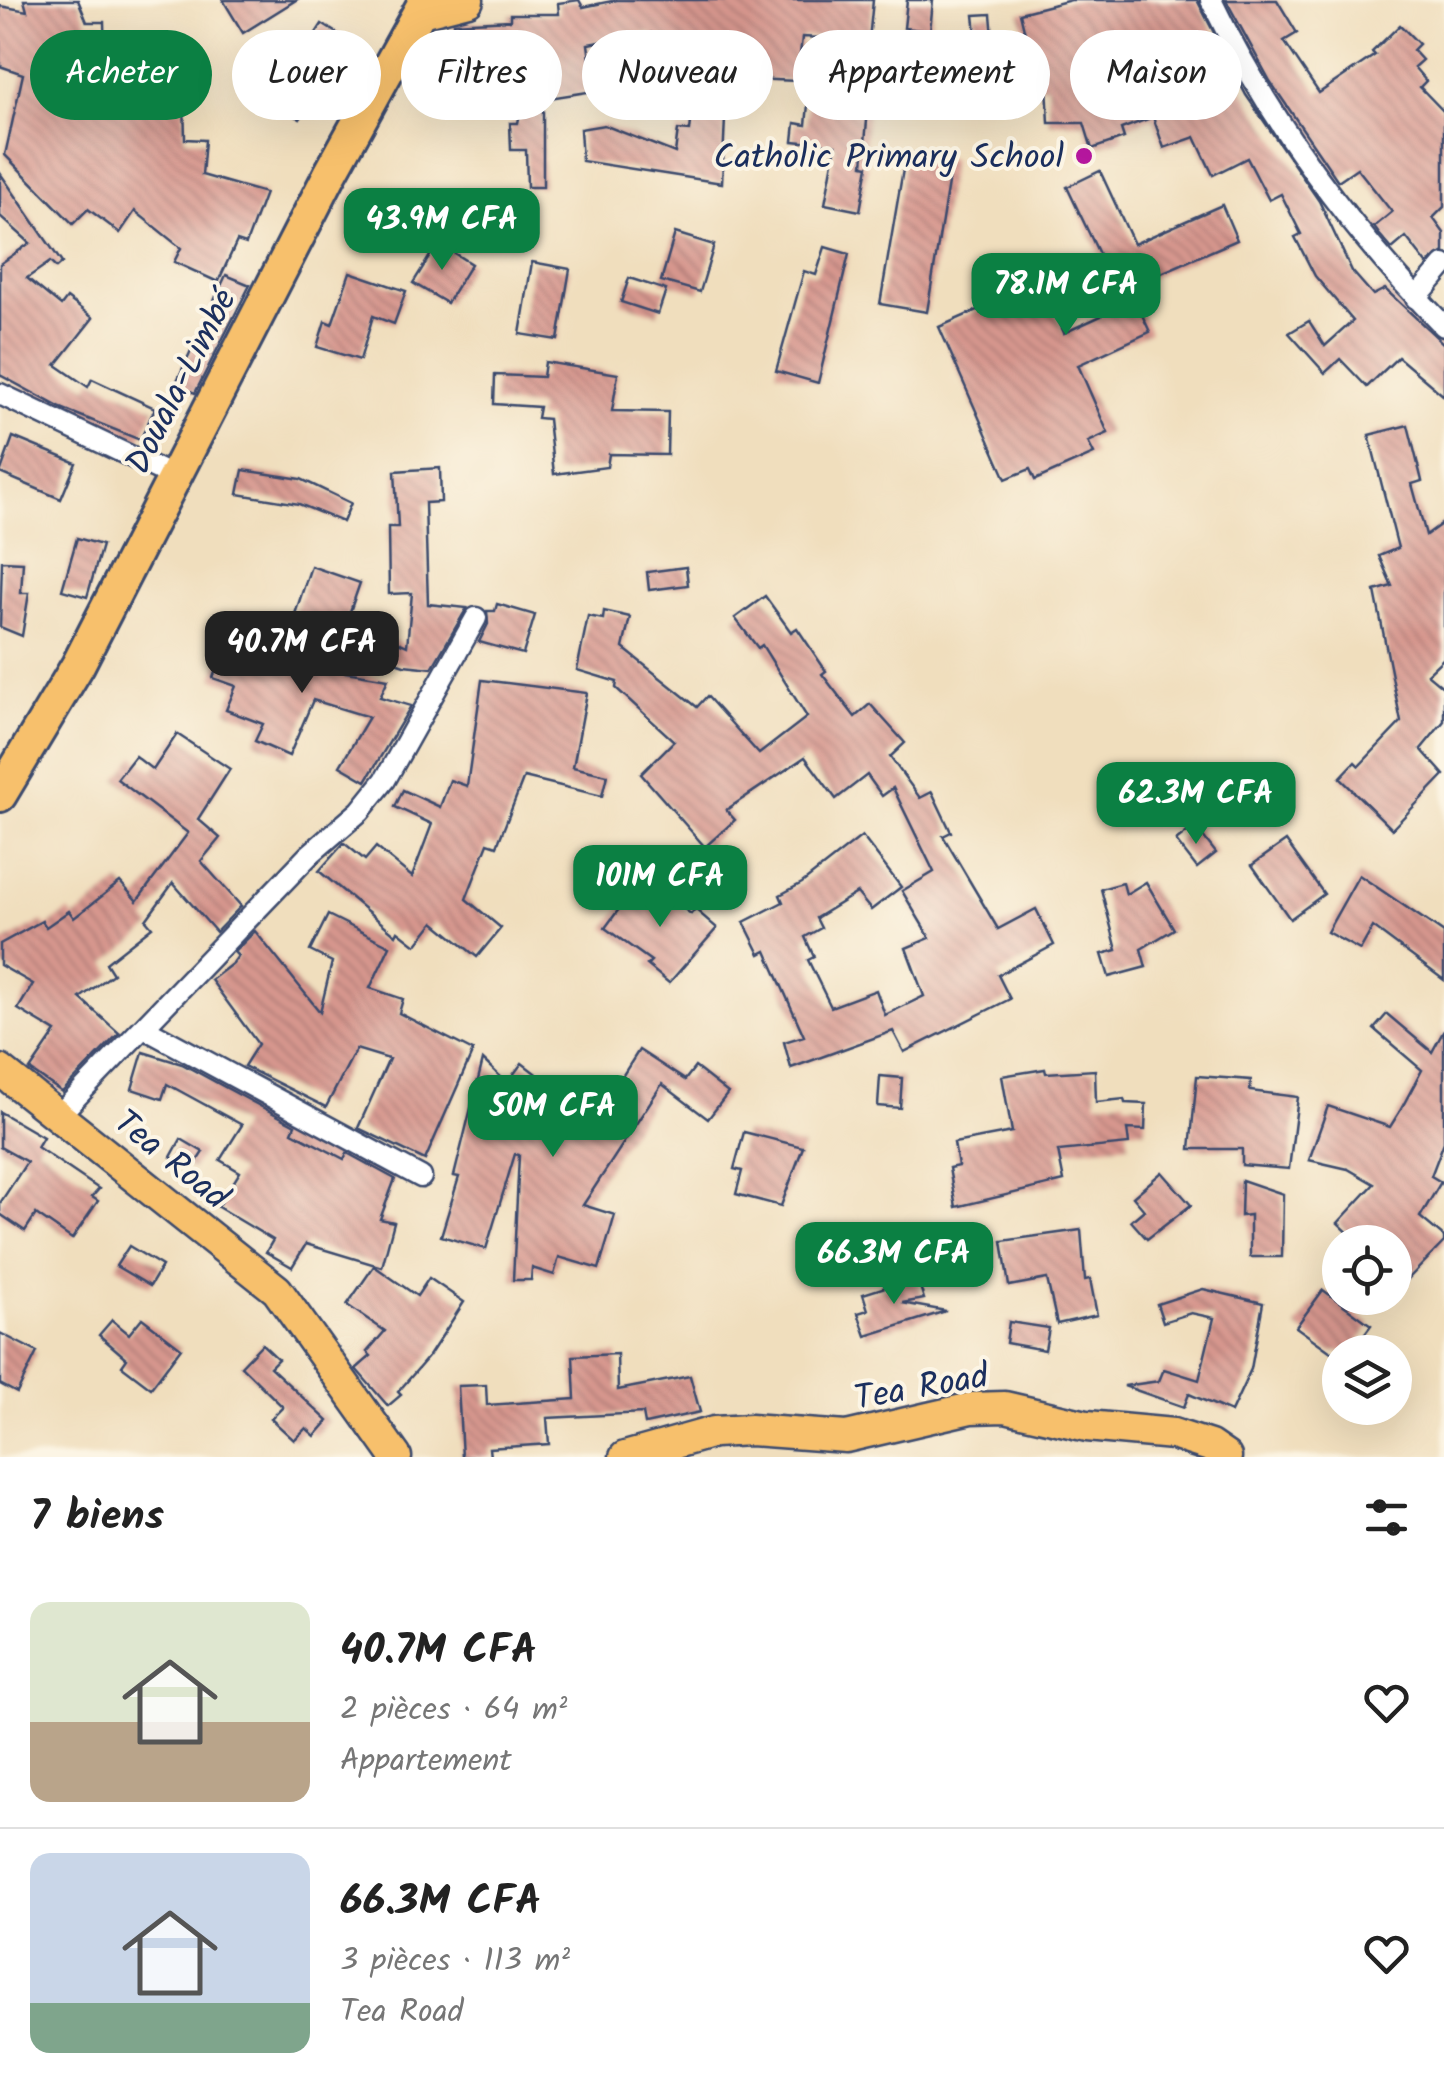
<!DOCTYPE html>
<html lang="fr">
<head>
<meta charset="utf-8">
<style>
  body { margin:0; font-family:Kalam,sans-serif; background:#f6f6f6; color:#222; height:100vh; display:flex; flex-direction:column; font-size:38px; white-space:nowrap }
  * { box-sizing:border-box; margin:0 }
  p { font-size:32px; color:#767676 }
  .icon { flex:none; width:55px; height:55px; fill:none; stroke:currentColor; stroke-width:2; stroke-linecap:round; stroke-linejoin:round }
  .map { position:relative; height:1457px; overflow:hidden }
  .sheet { display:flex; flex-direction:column; background:#fff; flex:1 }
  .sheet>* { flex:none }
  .top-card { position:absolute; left:30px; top:30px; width:1385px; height:90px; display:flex; gap:20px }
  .fabs { position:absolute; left:1322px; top:1225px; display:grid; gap:20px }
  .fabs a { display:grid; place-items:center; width:90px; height:90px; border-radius:50%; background:#fff; box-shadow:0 10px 40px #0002; font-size:50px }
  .price { position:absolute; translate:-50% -85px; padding:0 22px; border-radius:20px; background:#0b8043; color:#fff; font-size:32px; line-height:65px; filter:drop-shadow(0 2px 5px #0008) }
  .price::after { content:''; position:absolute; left:50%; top:60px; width:30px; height:22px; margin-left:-15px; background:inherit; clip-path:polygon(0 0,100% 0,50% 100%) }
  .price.selected { background:#222; color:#fff }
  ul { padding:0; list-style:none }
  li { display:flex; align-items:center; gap:30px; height:250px; padding:0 30px }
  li+li { border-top:2px solid #e0e0e0 }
  li span { display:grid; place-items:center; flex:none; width:280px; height:200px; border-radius:20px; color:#555 }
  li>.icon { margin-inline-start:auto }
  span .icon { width:120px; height:120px; fill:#fffc; stroke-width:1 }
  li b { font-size:42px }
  h2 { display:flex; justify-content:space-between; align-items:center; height:120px; padding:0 30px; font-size:42px }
  .tag { padding:0 35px; border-radius:45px; background:#fff; box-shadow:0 10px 40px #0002; font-size:35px; line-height:90px }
  .tag.selected { background:#0b8043; color:#fff }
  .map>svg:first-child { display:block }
  .building { fill:url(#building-back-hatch) }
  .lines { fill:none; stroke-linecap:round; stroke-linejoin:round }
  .minor-casing { stroke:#3b496c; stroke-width:25 }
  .primary-casing { stroke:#3b496c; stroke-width:35 }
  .trunk-casing { stroke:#3b496c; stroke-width:38 }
  .minor { stroke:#fff; stroke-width:20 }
  .primary { stroke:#f7c06c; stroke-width:30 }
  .trunk { stroke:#f7c06c; stroke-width:32 }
  .poi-dot { fill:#b5179e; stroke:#fcf5e5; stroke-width:4 }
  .labels { text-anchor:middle; stroke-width:8; stroke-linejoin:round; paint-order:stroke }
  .poi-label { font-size:35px; fill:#1b2f5e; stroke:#fcf5e5; text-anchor:end }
  .street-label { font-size:35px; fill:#1b2f5e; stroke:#fcf5e5 }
</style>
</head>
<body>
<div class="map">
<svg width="1444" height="1457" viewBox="0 0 1444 1457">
  <defs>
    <pattern id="building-back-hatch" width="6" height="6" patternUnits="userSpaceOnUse" patternTransform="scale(2.5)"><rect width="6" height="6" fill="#d7978e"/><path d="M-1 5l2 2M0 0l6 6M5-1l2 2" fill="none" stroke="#ae7c77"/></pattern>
  </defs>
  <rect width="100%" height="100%" fill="#fcf5e5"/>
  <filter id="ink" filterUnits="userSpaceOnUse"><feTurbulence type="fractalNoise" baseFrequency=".01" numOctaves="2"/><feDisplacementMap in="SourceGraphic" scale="20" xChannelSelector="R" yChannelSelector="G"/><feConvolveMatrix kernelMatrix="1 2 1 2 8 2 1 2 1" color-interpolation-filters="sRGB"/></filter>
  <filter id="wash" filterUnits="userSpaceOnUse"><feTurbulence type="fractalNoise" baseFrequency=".0048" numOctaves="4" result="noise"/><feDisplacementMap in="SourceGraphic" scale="40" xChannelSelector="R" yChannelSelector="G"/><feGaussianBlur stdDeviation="2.25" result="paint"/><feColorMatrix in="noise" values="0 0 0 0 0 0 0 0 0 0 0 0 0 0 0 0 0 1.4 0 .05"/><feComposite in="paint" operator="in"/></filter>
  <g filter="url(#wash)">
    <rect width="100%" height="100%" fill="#f0debd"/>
    <g id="blocks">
      <g class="building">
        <polygon points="24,0 78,0 87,22 104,22 105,58 90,58 88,105 184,101 185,139 205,140 202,175 265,193 246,244 237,241 218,282 174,262 181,248 135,211 120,233 88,209 73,224 5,155 23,74 0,66 0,6 27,11"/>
        <polygon points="223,0 296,0 243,33"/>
        <polygon points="579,0 583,7 617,0 873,0 869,40 802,37 797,81 726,78 726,87 657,91 651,33 588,44 594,91 543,99 543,187 527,187 526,150 511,150 510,123 518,123 525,90 434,86 436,59 455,60 454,23 510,20 510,14 559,14 558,3"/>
        <polygon points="907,0 933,0 930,31 904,28"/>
        <polygon points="1071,0 1197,0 1246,95 1319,201 1352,271 1373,295 1385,289 1444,344 1444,396 1398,357 1367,387 1340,359 1325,373 1289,333 1309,321 1325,346 1353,321 1315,276 1295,237 1301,234 1281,194 1269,200 1247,158 1213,175 1195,137 1164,148 1153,117 1121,129 1124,138 1092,149 1084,123 1049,123 1047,85 1038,87 1020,13"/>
        <polygon points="1226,0 1277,0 1297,33 1284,41 1319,93 1375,55 1372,52 1400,25 1419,44 1413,50 1422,60 1414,67 1426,81 1420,87 1444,112 1444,207 1433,218 1444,233 1444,252 1427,264 1406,237 1392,249 1379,234 1374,227 1392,212 1357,168 1338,181 1270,81"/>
        <polygon points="991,14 994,50 978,52 974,15"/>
        <polygon points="322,24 346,39 333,60 337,63 300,119 279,105 289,90 274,80 302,39 309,44"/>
        <polygon points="809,94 869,98 863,165 868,166 860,211 825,204 836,145 793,141 795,123 806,125"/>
        <polygon points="692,113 725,118 722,183 582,161 580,129 604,125 675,153 678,130 690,131"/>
        <polygon points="906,152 952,159 927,312 880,304"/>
        <polygon points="1100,171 1134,244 1222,205 1237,240 1129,287 1150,332 1078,365 1108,433 1088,442 1094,454 1035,480 1030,469 1006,479 939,327 1042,282 1064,333 1101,316 1080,267 1101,258 1067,187"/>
        <polygon points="0,173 62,263 56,268 50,262 27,278 61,306 67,298 93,318 56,365 88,387 92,379 155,408 140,440 61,408 0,375 0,264 30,243 0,216"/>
        <polygon points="675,233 714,245 700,292 661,281"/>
        <polygon points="438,243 471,264 447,303 413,283"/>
        <polygon points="825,247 849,254 818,383 776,371 804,271 816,275"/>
        <polygon points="532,262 570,269 558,340 520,334"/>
        <polygon points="350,272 406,291 394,324 373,316 360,360 317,347 325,321 332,324"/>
        <polygon points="226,275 250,285 195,393 175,385"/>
        <polygon points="629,278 666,290 658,314 621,302"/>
        <polygon points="545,362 618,374 612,411 668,412 667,455 609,454 607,467 554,474 548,419 537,418 539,407 494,404 495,375 543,377"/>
        <polygon points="1408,425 1422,481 1412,484 1426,535 1444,522 1444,658 1427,674 1444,688 1444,721 1421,749 1444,775 1392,829 1340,778 1355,762 1359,766 1401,722 1375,591 1392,586 1379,556 1398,548 1369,435"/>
        <polygon points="13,437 76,463 61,499 0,473"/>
        <polygon points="440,468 441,502 425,503 428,604 467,608 432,668 404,665 291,626 311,566 360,583 347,620 407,646 412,593 389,594 388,527 398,527 395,471"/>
        <polygon points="243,470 301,479 351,503 343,522 299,504 238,494"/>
        <polygon points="77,538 102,545 87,597 62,590"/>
        <polygon points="2,561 23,562 21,593 29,593 22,636 0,627"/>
        <polygon points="686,567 688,585 649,590 647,572"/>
        <polygon points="765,596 791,632 797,628 826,671 822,674 855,717 870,704 905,743 890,757 920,798 932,792 951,832 943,836 998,929 1036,909 1054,945 998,975 1010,999 904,1052 893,1031 791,1068 784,1042 804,1036 766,951 760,954 744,922 783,902 780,895 802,883 862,836 901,887 871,910 857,893 816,918 821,928 805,937 814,957 808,960 831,1007 876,990 885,1015 924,996 906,948 930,938 902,891 934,872 893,788 882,796 867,775 836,799 805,757 726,810 735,820 705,847 641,774 674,741 616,688 617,682 577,670 588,616 603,619 604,611 630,617 623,648 697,707 707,696 759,754 807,717 762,645 758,648 735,618"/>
        <polygon points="497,604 535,615 523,654 479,642 488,624 487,611 495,611"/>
        <polygon points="237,611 285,645 274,660 388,679 380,697 411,706 366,781 340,766 369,717 313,700 289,756 255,741 263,724 226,710 236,686 213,678"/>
        <polygon points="482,680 587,693 573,767 607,775 602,796 524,777 497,846 488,843 466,899 501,928 477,957 434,922 416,945 398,931 396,935 319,871 344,843 365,860 376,847 412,877 432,824 395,807 403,790 440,807 450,780 467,786"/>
        <polygon points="177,734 230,769 198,819 220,838 201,861 241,906 216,932 173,883 146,920 152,927 106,963 113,974 80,998 119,1033 62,1092 30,1070 56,1032 18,1009 33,984 0,965 0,944 42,921 46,927 69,911 74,918 120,882 137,901 188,833 117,779 135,756 153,770"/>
        <polygon points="1195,826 1216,853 1197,868 1176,841"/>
        <polygon points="1286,841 1324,894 1290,919 1252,865"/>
        <polygon points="1359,875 1444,933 1444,980 1373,927 1360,950 1327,932"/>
        <polygon points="642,878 691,914 695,909 717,928 669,983 647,965 651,961 605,928"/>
        <polygon points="1146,882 1174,929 1141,949 1146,967 1109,977 1102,954 1117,950 1101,889 1123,883 1126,894"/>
        <polygon points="328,915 390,946 370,988 403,999 399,1013 473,1051 425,1160 358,1128 389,1059 356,1049 326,1107 244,1066 258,1044 211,980 233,963 238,956 234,952 255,931 320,1012 332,962 310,951"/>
        <polygon points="1387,1014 1432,1052 1444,1030 1444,1142 1431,1176 1441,1182 1420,1217 1444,1237 1444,1242 1407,1280 1395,1270 1395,1242 1358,1242 1338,1223 1374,1184 1348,1169 1309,1160 1328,1106 1390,1127 1400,1111 1422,1070 1374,1029"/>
        <polygon points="639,1050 685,1080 695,1067 728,1093 708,1119 662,1084 583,1205 615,1215 599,1269 559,1257 554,1275 532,1268 531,1280 513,1280 519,1155 515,1154 486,1249 441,1236 459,1177 454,1176 483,1060 507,1083 522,1063 595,1119"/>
        <polygon points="143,1052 182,1064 295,1125 292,1132 344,1159 347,1153 395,1179 380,1219 394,1222 382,1267 306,1244 292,1267 266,1252 273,1240 218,1207 240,1172 220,1160 242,1125 167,1084 162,1099 132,1089"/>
        <polygon points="1045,1069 1046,1073 1095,1070 1096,1102 1124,1099 1125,1103 1146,1104 1145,1130 1127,1129 1129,1144 1058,1151 1064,1181 956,1207 949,1168 958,1166 954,1143 1012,1132 1002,1076"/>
        <polygon points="880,1076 902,1078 900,1108 878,1106"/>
        <polygon points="1197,1076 1251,1080 1250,1091 1298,1097 1289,1169 1242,1165 1242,1149 1190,1149"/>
        <polygon points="0,1112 43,1137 37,1147 99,1189 92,1197 98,1201 72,1239 36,1214 25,1231 0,1214 0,1203 27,1162 0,1147"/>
        <polygon points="744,1132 803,1147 781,1206 736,1194 742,1171 734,1169"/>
        <polygon points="181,1139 203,1152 192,1169 171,1157"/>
        <polygon points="1162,1172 1191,1205 1147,1239 1131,1221 1144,1210 1133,1197"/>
        <polygon points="1242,1180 1283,1194 1282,1257 1250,1257 1250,1215 1241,1216"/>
        <polygon points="953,1227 958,1258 915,1265 911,1234"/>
        <polygon points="1081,1230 1085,1280 1090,1279 1097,1315 1057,1324 1047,1279 1009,1286 1002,1241"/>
        <polygon points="129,1246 162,1266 150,1286 116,1266"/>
        <polygon points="374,1266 417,1296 429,1278 464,1302 429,1356 398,1392 401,1395 388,1406 356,1369 371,1356 367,1352 385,1331 347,1305"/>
        <polygon points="917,1277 924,1299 902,1303 946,1311 866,1336 858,1313 868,1310 863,1294"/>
        <polygon points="1203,1289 1263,1303 1251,1369 1231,1412 1189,1394 1184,1407 1124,1386 1159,1381 1164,1369 1199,1380 1214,1318 1191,1313 1163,1322 1157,1304"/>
        <polygon points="1323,1290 1371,1325 1351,1352 1331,1352 1296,1327"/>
        <polygon points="142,1318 181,1348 151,1388 122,1366 127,1359 99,1335 112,1320 129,1334"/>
        <polygon points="1009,1322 1049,1328 1045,1350 1006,1343"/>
        <polygon points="0,1333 37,1352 17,1393 0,1384"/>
        <polygon points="262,1344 278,1359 270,1367 328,1421 315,1436 306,1428 294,1440 271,1419 283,1407 241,1366"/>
        <polygon points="617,1354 618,1390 690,1376 700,1412 645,1424 643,1413 547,1418 549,1444 489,1448 490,1457 462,1457 458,1386 486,1385 487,1405 575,1399 573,1356"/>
      </g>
    </g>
  </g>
  <g filter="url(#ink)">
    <use href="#blocks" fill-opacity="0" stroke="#3b496c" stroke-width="2.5"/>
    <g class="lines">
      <g class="minor-casing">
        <g id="minor">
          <path d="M 1211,0 C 1268,119 1351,231 1444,326"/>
          <polyline points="1416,298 1444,265"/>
          <polyline points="0,394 176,478"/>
          <polyline points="144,1028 421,1177"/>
          <polyline points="59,1115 309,855 360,811 385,780 476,618"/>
        </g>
      </g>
      <g class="primary-casing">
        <g id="primary">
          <polyline points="421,12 468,0"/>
          <polyline points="0,1070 277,1290 396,1457"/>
          <polyline points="625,1457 714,1432 750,1430 846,1437 971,1408 1005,1407 1087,1426 1173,1434 1210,1446 1226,1457"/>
        </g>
      </g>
      <g class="trunk-casing">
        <polyline id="trunk" points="0,795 78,665 330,174 426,0"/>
      </g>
      <use href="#minor" class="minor"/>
      <use href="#primary" class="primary"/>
      <use href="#trunk" class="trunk"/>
    </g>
  </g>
  <circle class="poi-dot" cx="1084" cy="156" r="10"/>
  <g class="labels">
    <g class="poi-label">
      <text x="1064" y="168">Catholic Primary School</text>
    </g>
    <g class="street-label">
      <text transform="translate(180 381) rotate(-63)" y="12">Douala-Limbé</text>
      <text transform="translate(172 1159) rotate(39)" y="12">Tea Road</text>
      <text transform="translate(921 1386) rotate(-10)" y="12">Tea Road</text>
    </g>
  </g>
</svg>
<div class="fabs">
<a><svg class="icon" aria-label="locate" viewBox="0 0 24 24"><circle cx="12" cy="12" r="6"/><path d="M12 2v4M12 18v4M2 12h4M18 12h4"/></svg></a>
<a><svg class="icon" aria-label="layers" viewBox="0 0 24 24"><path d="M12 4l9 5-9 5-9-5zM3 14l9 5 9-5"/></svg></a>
</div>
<b class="price" style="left:442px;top:273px">43.9M CFA</b>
<b class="price" style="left:1066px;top:338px">78.1M CFA</b>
<b class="price selected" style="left:302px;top:696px">40.7M CFA</b>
<b class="price" style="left:1196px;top:847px">62.3M CFA</b>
<b class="price" style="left:660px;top:930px">101M CFA</b>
<b class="price" style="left:553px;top:1160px">50M CFA</b>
<b class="price" style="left:894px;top:1307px">66.3M CFA</b>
<div class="top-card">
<a class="tag selected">Acheter</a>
<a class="tag">Louer</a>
<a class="tag">Filtres</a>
<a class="tag">Nouveau</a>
<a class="tag">Appartement</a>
<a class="tag">Maison</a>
</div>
</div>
<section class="sheet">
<h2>7 biens<svg class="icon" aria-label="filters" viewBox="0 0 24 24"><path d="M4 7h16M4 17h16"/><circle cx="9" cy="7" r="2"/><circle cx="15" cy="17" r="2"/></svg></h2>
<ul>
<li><span style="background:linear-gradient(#dfe7d0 60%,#b9a48a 0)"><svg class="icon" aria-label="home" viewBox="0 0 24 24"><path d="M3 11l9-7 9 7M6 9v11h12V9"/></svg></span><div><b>40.7M CFA</b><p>2 pièces · 64 m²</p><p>Appartement</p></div><svg class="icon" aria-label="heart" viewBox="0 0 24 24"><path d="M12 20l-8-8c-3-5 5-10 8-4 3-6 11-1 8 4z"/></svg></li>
<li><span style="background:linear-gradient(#c9d6e8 75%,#7fa58c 0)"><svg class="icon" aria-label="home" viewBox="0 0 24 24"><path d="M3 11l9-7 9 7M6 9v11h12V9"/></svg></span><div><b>66.3M CFA</b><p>3 pièces · 113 m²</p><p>Tea Road</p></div><svg class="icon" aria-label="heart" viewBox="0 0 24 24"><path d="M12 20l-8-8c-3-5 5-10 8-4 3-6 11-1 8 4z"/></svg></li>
</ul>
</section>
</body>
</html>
